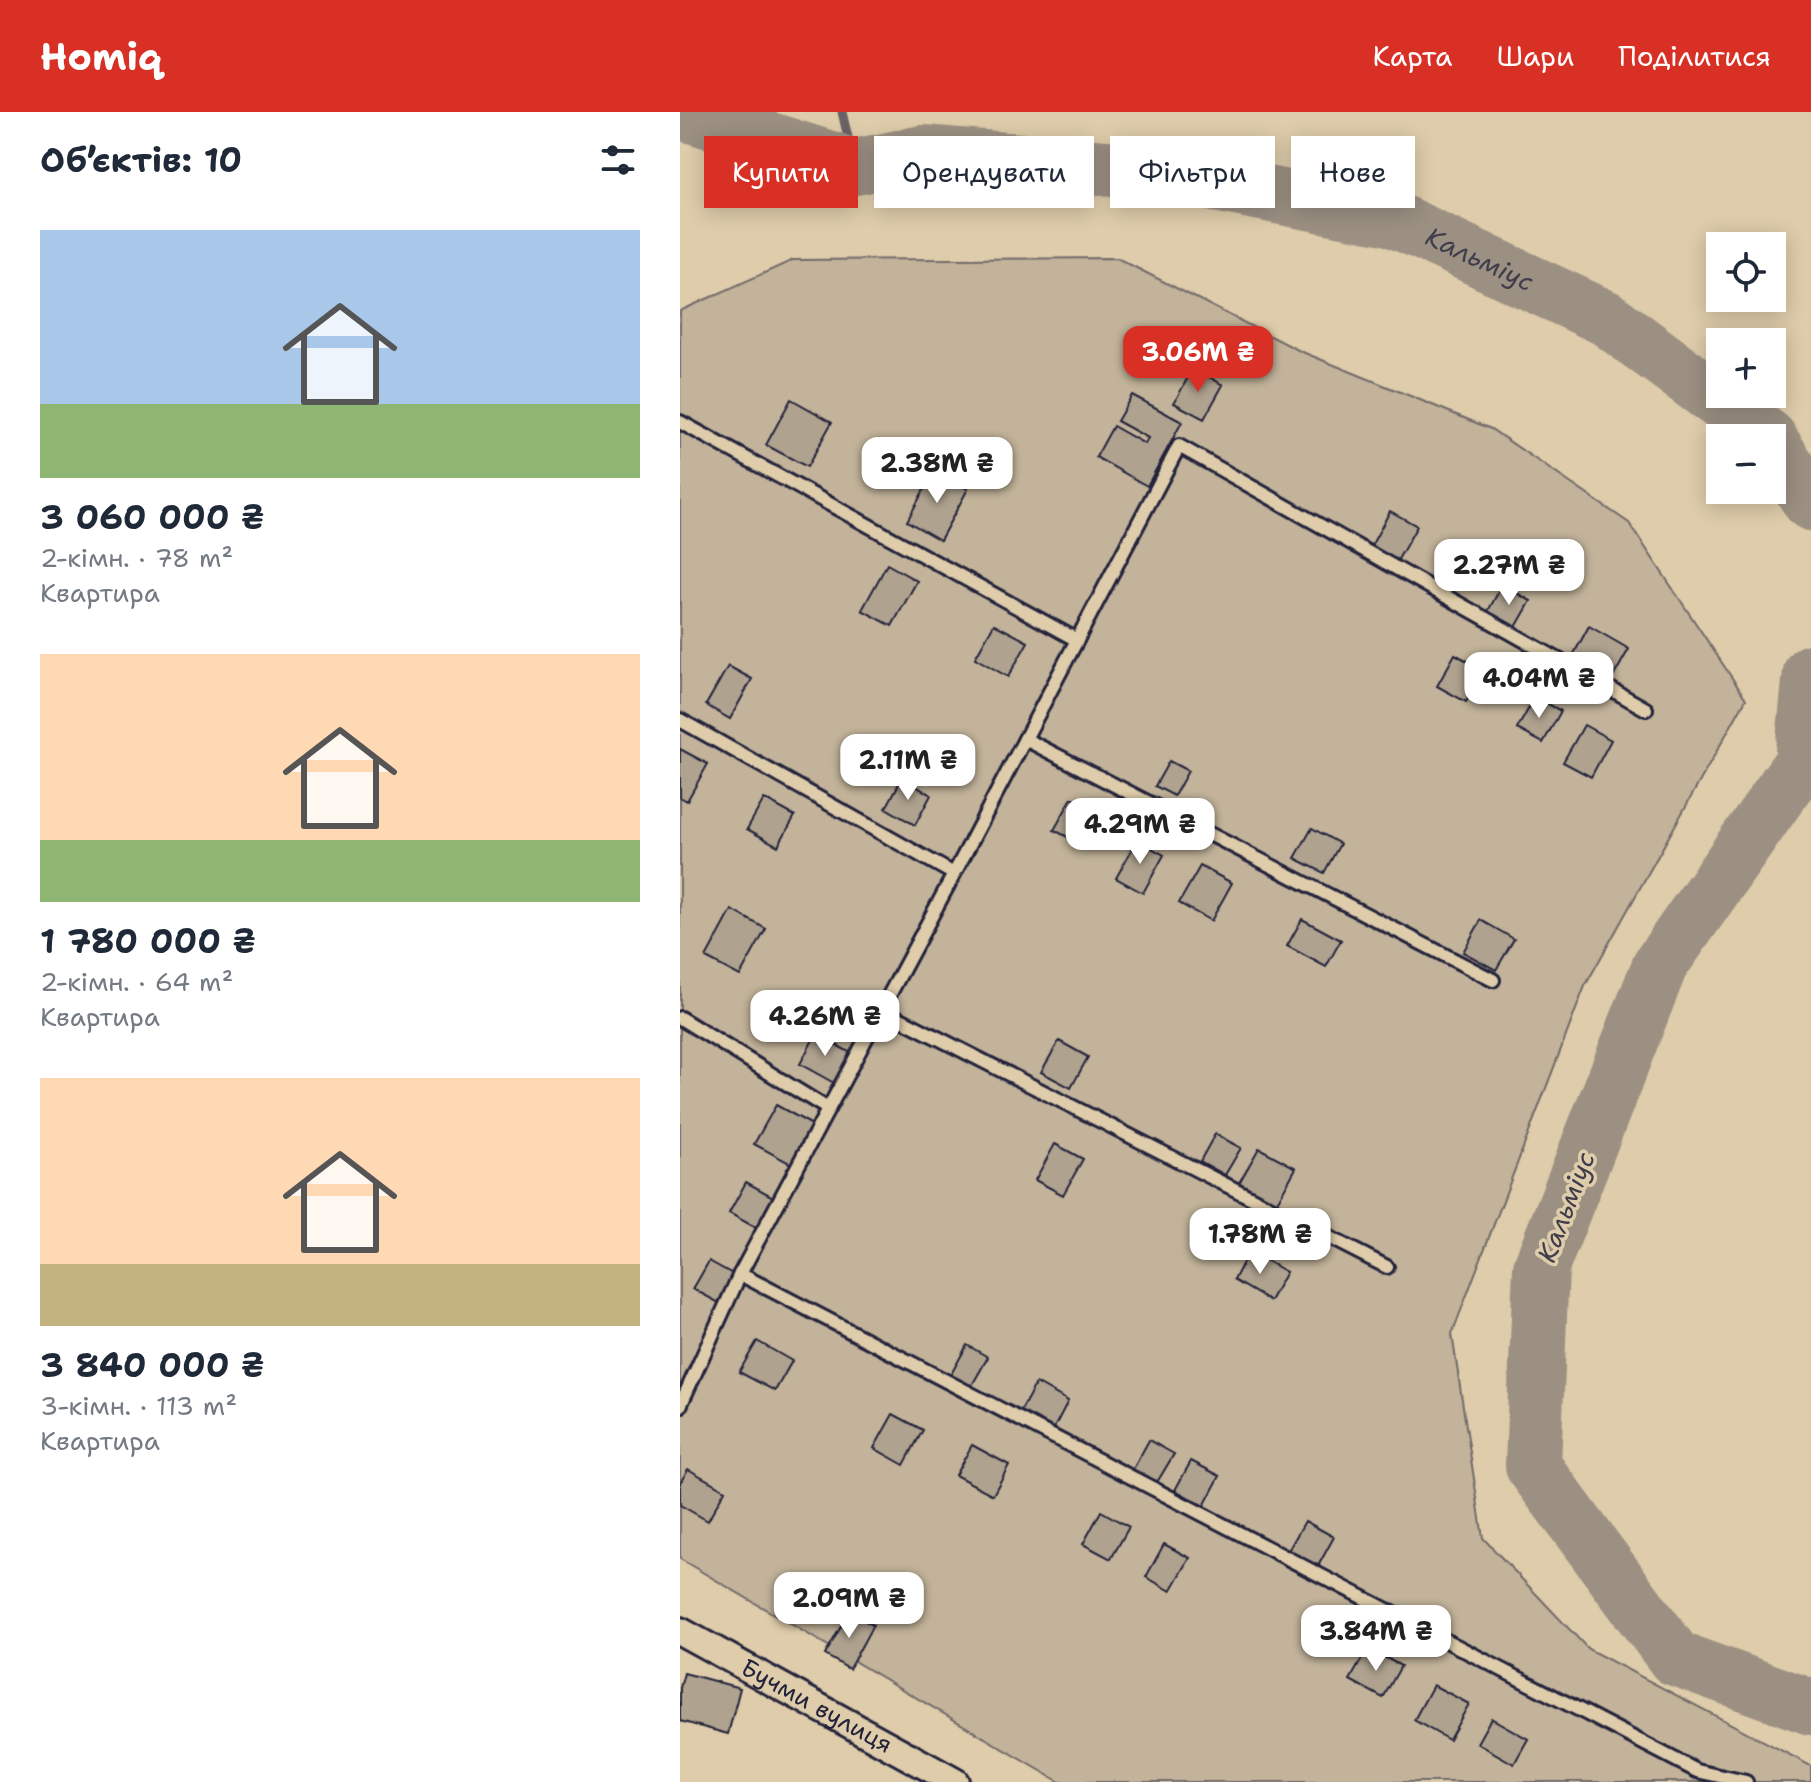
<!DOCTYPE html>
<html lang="uk">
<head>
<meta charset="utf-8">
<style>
  body { margin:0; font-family:"Shantell Sans",sans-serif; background:#f6f6f7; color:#1f2937; height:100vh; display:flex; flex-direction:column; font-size:30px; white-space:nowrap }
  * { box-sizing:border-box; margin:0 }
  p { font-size:26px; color:#747a83 }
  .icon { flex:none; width:44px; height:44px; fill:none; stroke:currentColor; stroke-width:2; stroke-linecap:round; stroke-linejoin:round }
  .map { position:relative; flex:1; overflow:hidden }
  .side { display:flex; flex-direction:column; background:#fff; width:680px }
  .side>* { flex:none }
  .guide { position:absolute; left:24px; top:24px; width:760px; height:72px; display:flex; gap:16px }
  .tools { position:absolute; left:1026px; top:120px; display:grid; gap:16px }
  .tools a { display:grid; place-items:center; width:80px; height:80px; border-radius:0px; background:#fff; box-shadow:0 4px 20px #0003; font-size:40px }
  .price { position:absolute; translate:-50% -68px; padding:0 18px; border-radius:16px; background:#fff; color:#222; font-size:26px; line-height:52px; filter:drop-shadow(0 2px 4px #0008) }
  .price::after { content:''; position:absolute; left:50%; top:48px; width:24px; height:18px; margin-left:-12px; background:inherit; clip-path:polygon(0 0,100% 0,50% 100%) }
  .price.on { background:#d93025; color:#fff }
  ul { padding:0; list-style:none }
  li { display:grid; align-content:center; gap:16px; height:424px; padding:0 40px }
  li span { display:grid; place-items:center; height:248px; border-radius:0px; color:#555 }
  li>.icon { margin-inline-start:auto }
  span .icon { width:144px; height:144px; fill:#fffc; stroke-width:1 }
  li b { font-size:34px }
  h2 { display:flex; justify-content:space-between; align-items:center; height:96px; padding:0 40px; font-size:34px }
  .chip { padding:0 28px; border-radius:0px; background:#fff; box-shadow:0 4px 20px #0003; font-size:28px; line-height:72px }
  .chip.on { background:#d93025; color:#fff }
  header { display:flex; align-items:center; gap:48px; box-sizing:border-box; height:112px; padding:0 40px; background:#d93025; color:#fff }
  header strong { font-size:38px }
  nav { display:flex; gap:44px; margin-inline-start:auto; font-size:28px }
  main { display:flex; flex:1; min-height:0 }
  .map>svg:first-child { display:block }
  .green { fill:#c2b39a; stroke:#726a6a; stroke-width:2 }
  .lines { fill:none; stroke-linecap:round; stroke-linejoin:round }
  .stream { stroke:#6b6466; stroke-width:9 }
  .river { stroke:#9b9082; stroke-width:56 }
  .building { fill:#afa28f; stroke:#22223b; stroke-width:2 }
  .lane-casing { stroke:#22223b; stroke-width:18 }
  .street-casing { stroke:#22223b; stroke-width:32 }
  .lane { stroke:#deccaa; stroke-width:12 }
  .street { stroke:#deccaa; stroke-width:26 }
  .labels { text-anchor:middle; stroke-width:7; stroke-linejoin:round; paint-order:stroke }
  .street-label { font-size:24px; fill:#22223b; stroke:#deccaa }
  .water-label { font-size:26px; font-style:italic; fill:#403e4d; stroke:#deccaa }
</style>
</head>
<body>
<header>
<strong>Homiq</strong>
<nav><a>Карта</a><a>Шари</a><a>Поділитися</a></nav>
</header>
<main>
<section class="side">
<h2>Об’єктів: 10<svg class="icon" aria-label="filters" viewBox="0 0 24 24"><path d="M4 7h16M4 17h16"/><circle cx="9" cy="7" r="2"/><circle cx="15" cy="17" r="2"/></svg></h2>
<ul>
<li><span style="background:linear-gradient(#a9c7e8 70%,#8fb573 0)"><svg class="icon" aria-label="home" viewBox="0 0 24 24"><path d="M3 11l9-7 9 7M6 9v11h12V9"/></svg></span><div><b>3 060 000 ₴</b><p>2-кімн. · 78 m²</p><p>Квартира</p></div></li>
<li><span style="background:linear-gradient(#ffd9b3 75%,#8fb573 0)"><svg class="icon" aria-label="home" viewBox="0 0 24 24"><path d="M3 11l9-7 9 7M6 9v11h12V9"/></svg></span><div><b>1 780 000 ₴</b><p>2-кімн. · 64 m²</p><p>Квартира</p></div></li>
<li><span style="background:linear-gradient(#ffd9b3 75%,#c2b280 0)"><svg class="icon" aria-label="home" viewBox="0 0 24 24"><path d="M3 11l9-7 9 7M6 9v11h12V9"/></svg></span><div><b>3 840 000 ₴</b><p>3-кімн. · 113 m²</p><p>Квартира</p></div></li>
</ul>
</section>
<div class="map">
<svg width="1131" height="1670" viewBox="0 0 1131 1670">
  <rect width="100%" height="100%" fill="#deccaa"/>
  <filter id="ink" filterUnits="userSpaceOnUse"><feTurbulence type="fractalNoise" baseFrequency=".0125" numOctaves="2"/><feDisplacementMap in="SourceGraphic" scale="16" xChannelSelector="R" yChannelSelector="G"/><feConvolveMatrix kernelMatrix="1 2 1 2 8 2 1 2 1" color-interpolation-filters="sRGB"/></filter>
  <g filter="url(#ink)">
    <polygon class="green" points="437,146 620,239 811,317 949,411 1066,587 905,874 772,1222 803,1426 908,1537 1131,1654 1131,1670 380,1670 0,1447 0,199 113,148"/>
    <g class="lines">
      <polyline class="stream" points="162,0 175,55"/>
      <g class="river">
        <path id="s1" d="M 2,0 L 175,55 L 243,41 L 473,60 L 711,106 L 926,206 L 1089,326"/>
        <polyline points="1092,331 1131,391"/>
        <polyline points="1131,560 1122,650 980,853 861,1155 853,1354 995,1546 1131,1595"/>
      </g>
    </g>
    <g class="building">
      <polygon points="513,256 543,273 524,307 494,291"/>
      <polygon points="452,283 502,310 467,374 416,345 433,314 465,332 468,326 437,309"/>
      <polygon points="111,287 152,310 127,355 86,333"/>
      <polygon points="254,359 288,377 260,428 227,409"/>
      <polygon points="710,399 737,414 716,451 690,436"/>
      <polygon points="207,452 237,469 212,514 182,498"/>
      <polygon points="822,473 851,489 835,517 807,501"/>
      <polygon points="314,512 348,530 328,565 295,546"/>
      <polygon points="909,514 949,537 931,569 891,547"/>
      <polygon points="775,542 804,558 786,590 757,574"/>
      <polygon points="48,554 72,567 50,607 26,593"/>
      <polygon points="855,585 881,599 863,631 837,617"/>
      <polygon points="904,613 931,628 911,665 883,650"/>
      <polygon points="0,637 28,652 7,689 0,685"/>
      <polygon points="489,649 508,659 494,684 475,674"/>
      <polygon points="222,666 251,683 235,713 206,696"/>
      <polygon points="392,686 420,701 403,733 374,718"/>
      <polygon points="84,687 115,704 98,734 67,717"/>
      <polygon points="632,716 660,732 644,761 615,746"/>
      <polygon points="457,728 484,743 463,781 436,766"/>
      <polygon points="520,754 552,771 531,809 499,791"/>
      <polygon points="52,798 86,817 60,864 26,846"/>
      <polygon points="622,807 661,828 646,855 607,834"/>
      <polygon points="801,808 834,827 816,858 783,840"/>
      <polygon points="136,922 171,941 154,971 120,952"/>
      <polygon points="379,929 408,945 391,976 361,960"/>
      <polygon points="96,993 134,1014 113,1053 74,1032"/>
      <polygon points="535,1022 561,1036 545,1063 520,1049"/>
      <polygon points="375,1032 403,1047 383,1083 355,1068"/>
      <polygon points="579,1036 616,1056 596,1092 559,1071"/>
      <polygon points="66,1070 95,1086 78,1117 49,1101"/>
      <polygon points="569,1139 606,1160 590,1189 554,1168"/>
      <polygon points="29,1149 56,1164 41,1192 13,1177"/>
      <polygon points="77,1229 112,1249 95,1279 59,1260"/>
      <polygon points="287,1233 308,1245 291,1275 270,1264"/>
      <polygon points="356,1271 388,1289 373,1318 340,1300"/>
      <polygon points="213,1302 243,1318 224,1353 194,1336"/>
      <polygon points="469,1328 494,1342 476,1372 452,1359"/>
      <polygon points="292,1333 329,1353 313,1383 275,1363"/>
      <polygon points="511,1349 540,1364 524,1394 495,1378"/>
      <polygon points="8,1357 45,1378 28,1409 0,1393 0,1371"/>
      <polygon points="421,1399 449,1415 431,1447 403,1432"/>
      <polygon points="625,1409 654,1425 637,1456 608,1439"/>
      <polygon points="484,1432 510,1446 491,1479 466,1465"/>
      <polygon points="169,1500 193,1513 169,1557 145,1543"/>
      <polygon points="688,1536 721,1554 703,1586 670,1568"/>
      <polygon points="4,1561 60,1576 48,1622 0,1609 0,1576"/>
      <polygon points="753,1573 789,1592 769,1628 734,1608"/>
      <polygon points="811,1606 848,1627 834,1652 797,1631"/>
    </g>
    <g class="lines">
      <g class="lane-casing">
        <g id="lane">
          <polyline points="0,310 397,528"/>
          <polyline points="0,608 274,762"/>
          <polyline points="345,627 813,868"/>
          <polyline points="201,897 707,1155"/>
          <polyline points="0,906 148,997"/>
          <polyline points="60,1162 1017,1659 1066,1670"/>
          <polyline points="0,1294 60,1162 274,762 499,334 966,597"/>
        </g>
      </g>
      <g class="street-casing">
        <g id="street">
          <path id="s2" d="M 0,1519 L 275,1670"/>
        </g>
      </g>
      <use href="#lane" class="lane"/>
      <use href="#street" class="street"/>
    </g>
  </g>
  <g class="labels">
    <g class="street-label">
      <text dy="8" stroke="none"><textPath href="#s2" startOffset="156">Бучми вулиця</textPath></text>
    </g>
    <g class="water-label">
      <text dy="9" stroke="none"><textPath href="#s1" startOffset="822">Кальміус</textPath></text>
      <text transform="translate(886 1095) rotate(-69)" y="9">Кальміус</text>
    </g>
  </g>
</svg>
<div class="tools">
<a><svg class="icon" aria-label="locate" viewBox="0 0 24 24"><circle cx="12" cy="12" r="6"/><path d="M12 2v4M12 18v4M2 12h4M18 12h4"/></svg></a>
<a>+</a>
<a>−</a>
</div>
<b class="price on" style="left:518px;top:282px">3.06M ₴</b>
<b class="price" style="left:257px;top:393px">2.38M ₴</b>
<b class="price" style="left:829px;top:495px">2.27M ₴</b>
<b class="price" style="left:859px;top:608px">4.04M ₴</b>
<b class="price" style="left:228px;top:690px">2.11M ₴</b>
<b class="price" style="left:460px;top:754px">4.29M ₴</b>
<b class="price" style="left:145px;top:946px">4.26M ₴</b>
<b class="price" style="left:580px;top:1164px">1.78M ₴</b>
<b class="price" style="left:169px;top:1528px">2.09M ₴</b>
<b class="price" style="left:696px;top:1561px">3.84M ₴</b>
<div class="guide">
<a class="chip on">Купити</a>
<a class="chip">Орендувати</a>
<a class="chip">Фільтри</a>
<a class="chip">Нове</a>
</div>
</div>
</main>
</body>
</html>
